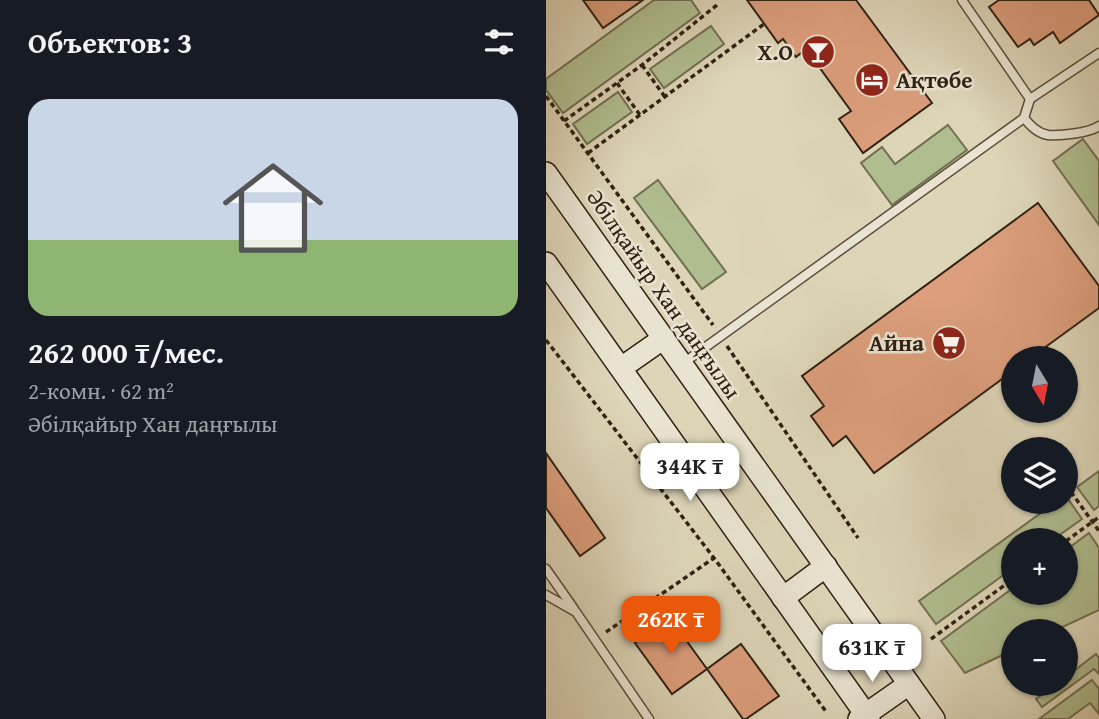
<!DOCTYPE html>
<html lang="ru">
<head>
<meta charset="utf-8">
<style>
  body { margin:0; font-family:"Gentium Book Plus",serif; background:#20242c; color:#f1f3f6; height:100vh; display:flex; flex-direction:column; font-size:26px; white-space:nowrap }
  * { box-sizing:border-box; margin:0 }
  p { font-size:23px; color:#9ea1a6 }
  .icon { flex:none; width:38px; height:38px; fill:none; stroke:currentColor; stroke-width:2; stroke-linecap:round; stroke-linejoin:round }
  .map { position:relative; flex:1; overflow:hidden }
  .sheet { display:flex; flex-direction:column; background:#171b24; width:546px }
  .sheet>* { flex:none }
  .needle { width:46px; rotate:170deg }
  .fabs { position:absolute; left:455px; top:346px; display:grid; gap:14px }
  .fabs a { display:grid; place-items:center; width:77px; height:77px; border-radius:50%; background:#171b24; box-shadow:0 2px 5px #0004; font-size:35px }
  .price { position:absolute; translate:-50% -60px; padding:0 16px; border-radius:14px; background:#fff; color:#222; font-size:23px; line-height:46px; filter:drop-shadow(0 2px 4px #0008) }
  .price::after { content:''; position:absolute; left:50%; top:42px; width:21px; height:16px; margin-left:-10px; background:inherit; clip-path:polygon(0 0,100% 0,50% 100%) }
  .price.on { background:#ea580c; color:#fff }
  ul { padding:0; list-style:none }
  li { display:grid; align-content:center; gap:14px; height:371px; padding:0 28px }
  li+li { border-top:2px solid #363941 }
  li span { display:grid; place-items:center; height:217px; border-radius:21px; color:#555 }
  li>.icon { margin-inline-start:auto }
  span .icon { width:126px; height:126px; fill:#fffc; stroke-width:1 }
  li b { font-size:30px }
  h2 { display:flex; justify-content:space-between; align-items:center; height:84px; padding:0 28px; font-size:30px }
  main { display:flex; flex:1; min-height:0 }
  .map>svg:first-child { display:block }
  .green { fill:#b0bd8f; stroke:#706f51; stroke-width:2 }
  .building { fill:#dc9e7c; stroke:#302113; stroke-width:2 }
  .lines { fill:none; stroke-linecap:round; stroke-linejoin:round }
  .lane-casing { stroke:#5b4e3c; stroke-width:11 }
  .secondary-casing { stroke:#302113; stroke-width:24 }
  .path { stroke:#302113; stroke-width:3.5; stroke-dasharray:5 3.5; stroke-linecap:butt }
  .lane { stroke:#e9e4d1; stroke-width:8 }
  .secondary { stroke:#e9e4d1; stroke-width:21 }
  .labels { text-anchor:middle; stroke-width:5; stroke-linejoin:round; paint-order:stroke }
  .poi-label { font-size:23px; font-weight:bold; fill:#302113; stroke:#e9e4d1; text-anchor:end }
  .street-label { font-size:23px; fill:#302113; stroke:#e9e4d1 }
</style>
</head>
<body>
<main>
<section class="sheet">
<h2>Объектов: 3<svg class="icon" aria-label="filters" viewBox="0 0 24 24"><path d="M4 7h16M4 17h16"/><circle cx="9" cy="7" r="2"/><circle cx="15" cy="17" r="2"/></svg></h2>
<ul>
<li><span style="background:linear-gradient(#c9d6e8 65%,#8fb573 0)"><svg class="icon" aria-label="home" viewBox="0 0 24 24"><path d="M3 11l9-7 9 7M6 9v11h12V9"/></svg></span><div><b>262 000 ₸/мес.</b><p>2-комн. · 62 m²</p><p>Әбілқайыр Хан даңғылы</p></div></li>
</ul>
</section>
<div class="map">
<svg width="553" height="719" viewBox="0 0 553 719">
  <rect width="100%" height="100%" fill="#ddd5b8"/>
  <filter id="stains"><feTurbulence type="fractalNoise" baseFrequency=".00286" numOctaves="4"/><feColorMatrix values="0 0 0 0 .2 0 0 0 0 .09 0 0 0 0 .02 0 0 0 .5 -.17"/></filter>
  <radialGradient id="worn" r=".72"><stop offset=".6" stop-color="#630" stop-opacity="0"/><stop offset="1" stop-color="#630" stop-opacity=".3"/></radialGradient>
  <g class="green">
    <polygon points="108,0 145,0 154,13 17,113 0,90 0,79"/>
    <polygon points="165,26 178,44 118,88 104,69"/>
    <polygon points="72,92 86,112 41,144 27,124"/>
    <polygon points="402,125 421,150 346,205 315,163 336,147 349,164"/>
    <polygon points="537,139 553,161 553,225 507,161"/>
    <polygon points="112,180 180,272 156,289 88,198"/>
    <polygon points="553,471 553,506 548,510 531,487"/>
    <polygon points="520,496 536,519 505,541 467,541 467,568 390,624 373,601 510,502 520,502"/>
    <polygon points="543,533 553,548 553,610 506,632 467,632 467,650 419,673 395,641 467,588 467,593 520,593 520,550"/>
    <polygon points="550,654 553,658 553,674 548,669 496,707 490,699 510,684 520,684 520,677"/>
    <polygon points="546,680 553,689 553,714 544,703 522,719 493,719"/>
  </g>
  <g class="building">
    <polygon points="37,0 97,0 57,28"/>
    <polygon points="201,0 310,0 386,103 317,153 293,119 305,111 260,49 250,57 237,39 232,43"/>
    <polygon points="453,0 543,0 553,15 514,43 507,32 488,45 484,39 472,47 443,7"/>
    <polygon points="492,203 553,286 553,308 483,359 467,359 467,371 328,473 300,436 287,446 265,416 278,406 256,376"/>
    <polygon points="0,453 59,538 34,556 0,508"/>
    <polygon points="124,618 161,669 126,694 89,643"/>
    <polygon points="195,644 233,696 200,719 197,719 161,669"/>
  </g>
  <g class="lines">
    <g class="lane-casing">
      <g id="lane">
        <polyline points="484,99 553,53"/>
        <path d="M 478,118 C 485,126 491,133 502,135 C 514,136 543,133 553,126"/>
        <polyline points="136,364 478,118 484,99 416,0"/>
        <polyline points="0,569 28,609"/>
        <polyline points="0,595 30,612 103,719"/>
      </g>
    </g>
    <g class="secondary-casing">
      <g id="secondary">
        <polyline points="0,173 388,719"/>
        <polyline points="0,263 323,719"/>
        <polyline points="75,368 118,338"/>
        <polyline points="237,598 280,566"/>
        <polyline points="313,719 363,684"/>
      </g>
    </g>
    <g class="path">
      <polyline points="96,65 119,97"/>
      <polyline points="71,83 94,115"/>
      <polyline points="0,96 167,325"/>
      <polyline points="18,121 96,65 171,5"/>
      <polyline points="42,153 218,24"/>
      <polyline points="0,340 168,558 281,713"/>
      <polyline points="181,346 312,538"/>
      <polyline points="520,485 553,531"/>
      <polyline points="520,541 553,517"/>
      <polyline points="60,632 168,558"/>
      <polyline points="385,639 467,579"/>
    </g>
    <use href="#lane" class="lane"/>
    <use href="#secondary" class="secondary"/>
  </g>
  <defs>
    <g id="bar-disc" transform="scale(1.75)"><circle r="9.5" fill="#8f2418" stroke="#e9e4d1"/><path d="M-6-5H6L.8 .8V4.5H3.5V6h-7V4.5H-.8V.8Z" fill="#fff"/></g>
    <g id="hotel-disc" transform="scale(1.75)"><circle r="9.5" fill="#8f2418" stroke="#e9e4d1"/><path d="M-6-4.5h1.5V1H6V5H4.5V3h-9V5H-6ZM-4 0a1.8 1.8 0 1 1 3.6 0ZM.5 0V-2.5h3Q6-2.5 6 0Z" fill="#fff"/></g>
    <g id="supermarket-disc" transform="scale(1.75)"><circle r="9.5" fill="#8f2418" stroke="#e9e4d1"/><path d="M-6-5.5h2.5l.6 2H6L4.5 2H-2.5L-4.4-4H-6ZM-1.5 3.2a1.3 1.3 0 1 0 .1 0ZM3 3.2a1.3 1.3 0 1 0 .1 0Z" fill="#fff"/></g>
  </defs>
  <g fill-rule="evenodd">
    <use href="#bar-disc" x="272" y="52"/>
    <use href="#hotel-disc" x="326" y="80"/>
    <use href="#supermarket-disc" x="403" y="343"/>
  </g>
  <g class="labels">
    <g class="poi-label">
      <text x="247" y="60">X.O</text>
      <text x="350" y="88" text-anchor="start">Ақтөбе</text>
      <text x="378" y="351">Айна</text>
    </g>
    <g class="street-label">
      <text transform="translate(118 294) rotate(55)" y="8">Әбілқайыр Хан даңғылы</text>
    </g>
  </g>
  <rect width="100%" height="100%" filter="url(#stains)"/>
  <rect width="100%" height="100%" fill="url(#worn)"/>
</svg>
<div class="fabs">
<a><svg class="needle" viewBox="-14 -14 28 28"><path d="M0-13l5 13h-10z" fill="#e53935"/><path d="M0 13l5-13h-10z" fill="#9ea1a6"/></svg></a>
<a><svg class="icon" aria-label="layers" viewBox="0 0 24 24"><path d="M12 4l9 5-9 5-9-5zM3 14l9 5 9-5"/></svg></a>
<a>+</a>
<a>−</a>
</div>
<b class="price" style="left:144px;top:503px">344K ₸</b>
<b class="price on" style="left:125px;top:656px">262K ₸</b>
<b class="price" style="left:326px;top:684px">631K ₸</b>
</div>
</main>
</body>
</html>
